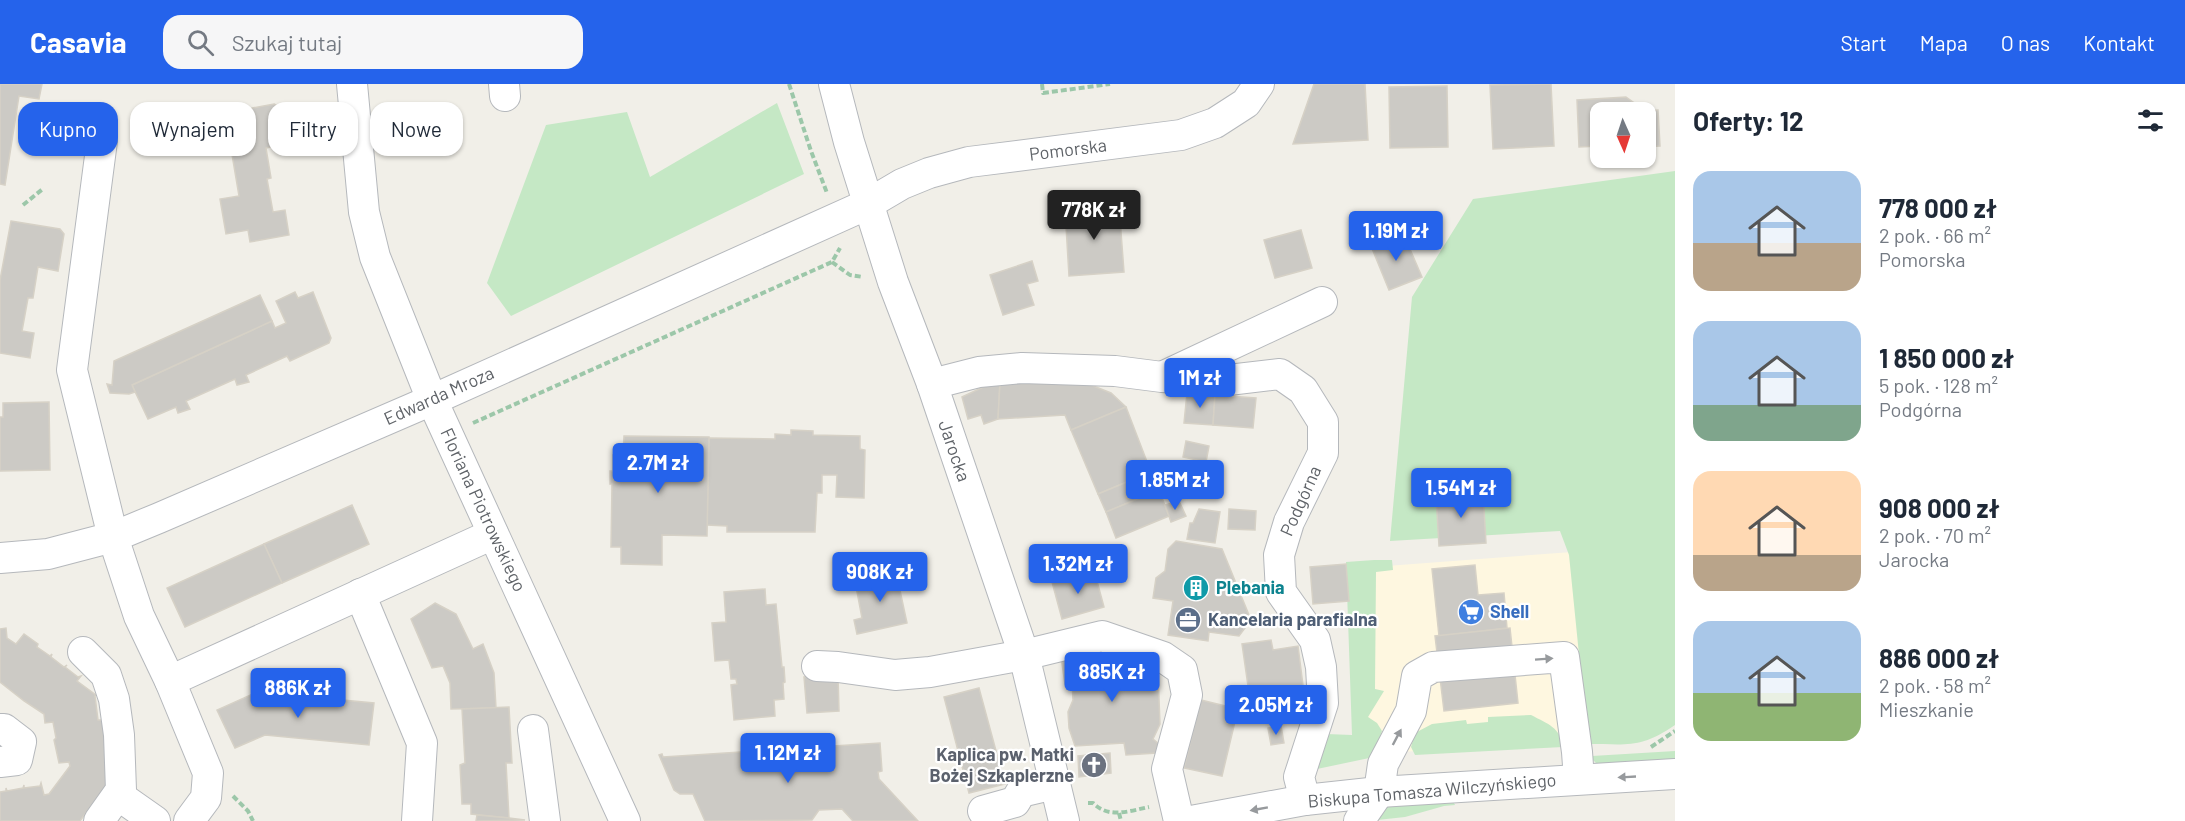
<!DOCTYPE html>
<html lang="pl">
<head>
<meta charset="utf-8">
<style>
  body { margin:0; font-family:Barlow,sans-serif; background:#f6f6f7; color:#1f2937; height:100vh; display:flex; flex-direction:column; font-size:22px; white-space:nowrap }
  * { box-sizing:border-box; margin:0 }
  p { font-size:20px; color:#747a83 }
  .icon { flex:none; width:33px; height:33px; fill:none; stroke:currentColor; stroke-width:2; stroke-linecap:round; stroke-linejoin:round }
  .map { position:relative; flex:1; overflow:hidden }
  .drawer { display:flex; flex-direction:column; background:#fff; width:510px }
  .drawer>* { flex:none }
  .top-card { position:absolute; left:18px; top:18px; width:570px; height:54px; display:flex; gap:12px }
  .needle { width:39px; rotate:177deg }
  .tools { position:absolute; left:1590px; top:18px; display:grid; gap:12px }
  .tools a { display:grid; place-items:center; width:66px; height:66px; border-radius:12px; background:#fff; box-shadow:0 2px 4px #0004; font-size:30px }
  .price { position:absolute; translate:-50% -51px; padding:0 14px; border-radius:6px; background:#2563eb; color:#fff; font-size:20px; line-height:39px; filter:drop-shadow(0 2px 3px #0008) }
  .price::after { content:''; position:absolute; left:50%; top:36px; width:18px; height:14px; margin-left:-9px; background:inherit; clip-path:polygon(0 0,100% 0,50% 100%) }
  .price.current { background:#222; color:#fff }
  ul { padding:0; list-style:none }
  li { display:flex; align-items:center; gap:18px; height:150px; padding:0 18px }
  li span { display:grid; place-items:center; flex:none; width:168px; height:120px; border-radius:18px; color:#555 }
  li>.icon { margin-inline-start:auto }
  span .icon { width:72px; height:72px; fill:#fffc; stroke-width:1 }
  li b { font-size:26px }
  h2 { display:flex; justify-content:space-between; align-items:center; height:72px; padding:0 18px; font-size:26px }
  .chip { padding:0 21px; border-radius:18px; background:#fff; box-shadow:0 2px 4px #0004; font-size:21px; line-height:54px }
  .chip.current { background:#2563eb; color:#fff }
  header { display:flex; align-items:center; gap:36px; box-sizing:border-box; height:84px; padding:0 30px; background:#2563eb; color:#fff }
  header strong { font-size:28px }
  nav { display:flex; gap:33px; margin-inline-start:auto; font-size:21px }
  .search { width:420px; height:54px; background:#f6f6f7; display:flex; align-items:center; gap:15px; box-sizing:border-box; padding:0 21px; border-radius:18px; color:#747a83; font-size:22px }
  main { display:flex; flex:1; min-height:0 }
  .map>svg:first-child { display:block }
  .commercial { fill:#fef7e0 }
  .green { fill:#c5e8c5 }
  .building { fill:#cccac5; stroke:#d6d1c6; stroke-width:1.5 }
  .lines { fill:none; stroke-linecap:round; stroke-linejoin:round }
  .minor-casing { stroke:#b5b8bc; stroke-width:32 }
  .path { stroke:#9cc7a9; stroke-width:4; stroke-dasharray:6 3; stroke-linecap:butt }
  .minor { stroke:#fff; stroke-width:30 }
  .oneway { fill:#979a9d }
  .labels { text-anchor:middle; stroke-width:4.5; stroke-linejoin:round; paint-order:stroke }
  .street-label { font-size:18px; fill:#5f6368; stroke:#fff }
  .culture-label { font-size:18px; font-weight:bold; fill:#0d838f; stroke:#fff; text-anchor:start }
  .shop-label { font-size:18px; font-weight:bold; fill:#366cbe; stroke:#fff; text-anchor:start }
  .service-label { font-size:18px; font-weight:bold; fill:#4e5e75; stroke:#fff; text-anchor:start }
  .worship-label { font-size:18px; font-weight:bold; fill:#5b616d; stroke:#fff; text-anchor:end }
</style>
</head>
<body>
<header>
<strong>Casavia</strong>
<div class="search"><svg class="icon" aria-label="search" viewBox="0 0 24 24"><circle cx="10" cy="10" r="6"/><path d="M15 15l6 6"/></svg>Szukaj tutaj</div>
<nav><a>Start</a><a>Mapa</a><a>O nas</a><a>Kontakt</a></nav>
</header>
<main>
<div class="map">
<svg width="1675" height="737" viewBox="0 0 1675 737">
  <rect width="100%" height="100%" fill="#f1efe8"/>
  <polygon class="commercial" points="1572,468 1592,657 1365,670 1360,484"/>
  <g class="green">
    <polygon points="777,19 804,90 511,232 487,199 546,41 627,28 650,93"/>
    <path d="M 1675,87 L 1675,641 C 1640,665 1628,660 1588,660 L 1569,471 L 1560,447 L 1390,457 L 1412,213 L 1473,115 Z"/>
    <polygon points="1374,476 1392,476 1393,486 1376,488 1375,605 1384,607 1368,633 1377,639 1382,647 1374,673 1317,685 1326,650 1352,651 1346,478"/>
    <path d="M 1531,631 C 1548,640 1560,643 1563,663 L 1415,671 L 1411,663 L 1415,649 L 1432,640 L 1466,636 L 1467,640 L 1488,638 L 1488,633 Z"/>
    <polygon points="1675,667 1675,676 1597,680 1592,675 1592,672"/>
    <polygon points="1454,719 1455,721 1444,722 1405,733 1368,737 1385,722"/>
  </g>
  <g class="building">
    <polygon points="0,0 42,0 39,15 19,12 5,101 0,100"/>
    <polygon points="1314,0 1365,0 1368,56 1293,60"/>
    <polygon points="1551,0 1554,62 1493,65 1490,1"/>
    <polygon points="1447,2 1448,63 1390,64 1389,3"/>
    <polygon points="1626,13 1646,27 1658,26 1660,62 1646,63 1646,28 1600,28 1600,62 1579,63 1577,16"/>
    <polygon points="274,20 279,23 286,60 266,64 271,94 267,95 273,128 285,126 289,151 250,158 248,146 226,150 220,115 239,112 225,29"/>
    <polygon points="1119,121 1124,188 1069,192 1065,125"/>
    <polygon points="11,137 60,145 64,150 58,187 38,183 33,214 28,214 22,247 34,249 30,274 0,269 0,196"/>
    <polygon points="1301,146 1312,184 1275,194 1264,156"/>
    <polygon points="1403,149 1422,193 1389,206 1371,162"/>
    <polygon points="1032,177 1038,197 1027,200 1034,221 1003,231 990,191"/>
    <polygon points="295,208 298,214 313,208 331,254 329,259 290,277 287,272 246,291 249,298 237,301 235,295 186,317 190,325 178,329 176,323 148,335 132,301 272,237 275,244 286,239 276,217"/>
    <polygon points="260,211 272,237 132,301 135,308 129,310 110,309 107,300 112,301 114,277"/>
    <polygon points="994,298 1000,298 998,335 984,340 981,331 968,335 962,313"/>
    <polygon points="1000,298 1091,301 1111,309 1126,323 1071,346 1065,331 998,335"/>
    <polygon points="1187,309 1215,311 1213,341 1184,339"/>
    <polygon points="1215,311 1256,314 1253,344 1213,341"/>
    <polygon points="49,318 50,386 0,387 0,333 3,333 3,319"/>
    <polygon points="1126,323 1151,388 1098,410 1071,346"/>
    <polygon points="791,346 813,347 813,351 860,352 860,365 865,366 864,414 836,413 837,391 822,391 822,409 817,409 815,448 727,448 727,442 707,441 709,354 775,355 775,350 791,351"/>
    <polygon points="624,352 709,353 707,452 662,451 662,481 621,480 621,463 611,463 612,400 610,400 610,387 613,387 613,371 623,371"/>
    <polygon points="1186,357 1209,362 1206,378 1183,373"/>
    <polygon points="1151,388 1159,406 1106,428 1098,410"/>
    <polygon points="1159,406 1169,432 1116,454 1106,428"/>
    <polygon points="1483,408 1486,459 1439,462 1436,411"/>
    <polygon points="1179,417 1186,432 1171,438 1165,421"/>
    <polygon points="352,421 369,460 282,499 264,460"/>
    <polygon points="1199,425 1220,428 1215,459 1187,455 1190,439 1193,439"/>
    <polygon points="1229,425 1256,427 1255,446 1228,445"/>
    <polygon points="1176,457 1222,465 1251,536 1239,552 1209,548 1208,557 1168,551 1173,517 1153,514 1156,494 1165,487 1168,465"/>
    <polygon points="264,460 282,499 185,543 167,504"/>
    <polygon points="1346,480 1349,517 1313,520 1310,483"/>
    <polygon points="1475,481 1478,511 1504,509 1507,544 1439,552 1432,485"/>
    <polygon points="1094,486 1104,523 1062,535 1052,498"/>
    <polygon points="896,488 907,539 857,550 854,536 862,534 855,497"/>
    <polygon points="765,505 766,521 776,520 782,583 784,583 785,598 783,599 784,615 774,616 775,632 734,636 731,601 737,600 736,595 731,595 729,576 715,577 712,539 726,538 724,508"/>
    <polygon points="435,519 456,530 473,565 483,560 494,589 496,624 451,625 450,599 443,582 432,584 411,535"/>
    <polygon points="6,544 7,554 16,560 24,550 38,560 37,563 50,572 52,570 51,573 64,583 67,581 65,583 78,593 81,592 77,597 96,611 95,612 98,636 104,636 111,695 80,737 0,737 0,708 6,707 6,704 7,707 23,704 24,701 24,704 40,702 41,699 44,711 49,710 70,682 69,678 59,679 54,656 56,654 53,638 45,639 44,630 24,617 0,598 0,545"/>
    <polygon points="1510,544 1518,619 1444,627 1435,552"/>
    <polygon points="1271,556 1273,566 1298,562 1304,609 1250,616 1242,560"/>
    <polygon points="1097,565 1099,574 1158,590 1160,640 1153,655 1159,660 1157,669 1126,671 1124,659 1075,662 1069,644 1068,628 1073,616 1072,599 1065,600 1061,573"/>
    <polygon points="838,591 839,627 807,629 804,593"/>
    <polygon points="979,604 1005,700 969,709 944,613"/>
    <polygon points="257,608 374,619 369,661 265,651 235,664 217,626"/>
    <polygon points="1201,616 1238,625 1222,692 1184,684"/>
    <polygon points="509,623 512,679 506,679 509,734 471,730 471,720 462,720 460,681 465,679 462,625"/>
    <polygon points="1281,642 1284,659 1271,661 1268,644"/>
    <polygon points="880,659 882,687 878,688 879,695 918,737 853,737 842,725 819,726 812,736 705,737 693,710 680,710 674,706 659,671 662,670 663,673"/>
    <polygon points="1110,669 1111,689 1079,693 1078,672"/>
    <polygon points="477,731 509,734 525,736 476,737"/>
  </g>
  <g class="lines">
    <g class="minor-casing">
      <g id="minor">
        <polyline points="352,0 364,128 375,173 432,316 625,737"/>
        <polyline points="504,0 505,12"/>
        <polyline points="834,0 849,58 893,198 932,300 1024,571 1064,737"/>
        <polyline points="102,57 72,286 113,453 139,532 170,597 208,689 206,714 189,737"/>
        <polyline points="1164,292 1322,218"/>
        <polyline points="932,300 979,288 1022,284 1115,287 1162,293 1220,297 1280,290 1303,306 1323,338 1323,369 1289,438 1279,471 1281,508 1315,556 1321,583 1323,619 1299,693 1305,716"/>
        <polyline points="0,474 48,470 113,453 159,434 432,316 868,120 902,100 929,89 969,78 1181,51 1215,39 1246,19 1259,0"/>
        <polyline points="360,510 422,659 417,737"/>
        <polyline points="83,568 106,591 114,615 119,651 121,706 99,737"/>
        <polyline points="817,582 838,583 895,591 930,588 1024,571 1102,552 1163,573 1182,586 1187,611 1167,685 1179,737"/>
        <polyline points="170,597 493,450"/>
        <polyline points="0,645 4,645 21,658 17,676 0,678"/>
        <polyline points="533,646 545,737"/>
        <polyline points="118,711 155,737"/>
        <polyline points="983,727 1015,718 1021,708 1055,700"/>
        <polyline points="1191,737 1305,716 1379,708 1675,690"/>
        <polyline points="1359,737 1379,708 1383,680 1411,627 1417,592 1433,583 1564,573 1577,668 1579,695"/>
      </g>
    </g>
    <g class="path">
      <polyline points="789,0 811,67 827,109"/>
      <polyline points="1042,0 1043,9 1110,0"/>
      <polyline points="23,121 44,104"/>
      <polyline points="832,178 850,191 863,193"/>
      <polyline points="473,339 832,178 840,164"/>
      <polyline points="1651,663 1675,647"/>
      <polyline points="233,712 248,727 253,737"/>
      <path d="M 1088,719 L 1093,719 C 1109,735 1129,727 1149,723"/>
      <polyline points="1119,729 1121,737"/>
    </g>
    <use href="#minor" class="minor"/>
  </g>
  <defs><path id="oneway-solid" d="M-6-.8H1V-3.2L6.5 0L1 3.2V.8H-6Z" transform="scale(1.5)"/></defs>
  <g class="oneway">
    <use href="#oneway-solid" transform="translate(1544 575) rotate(-4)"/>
    <use href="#oneway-solid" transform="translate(1397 653) rotate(-62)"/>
    <use href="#oneway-solid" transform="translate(1627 693) rotate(177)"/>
    <use href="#oneway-solid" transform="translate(1259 725) rotate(170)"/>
  </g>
  <defs>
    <g id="building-disc" transform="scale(1.35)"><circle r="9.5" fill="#0f9aa8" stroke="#fff"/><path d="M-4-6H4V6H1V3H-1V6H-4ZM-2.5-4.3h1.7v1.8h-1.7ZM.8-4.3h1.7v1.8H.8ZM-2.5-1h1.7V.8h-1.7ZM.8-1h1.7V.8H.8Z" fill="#fff"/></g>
    <g id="supermarket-disc" transform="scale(1.35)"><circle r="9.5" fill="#3f7fe0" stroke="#fff"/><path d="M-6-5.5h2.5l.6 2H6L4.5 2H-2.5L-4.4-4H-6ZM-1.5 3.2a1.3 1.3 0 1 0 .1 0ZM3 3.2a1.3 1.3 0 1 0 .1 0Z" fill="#fff"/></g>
    <g id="office-disc" transform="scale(1.35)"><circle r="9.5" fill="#5c6f8a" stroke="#fff"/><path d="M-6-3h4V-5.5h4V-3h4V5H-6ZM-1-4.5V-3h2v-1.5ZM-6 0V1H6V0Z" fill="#fff"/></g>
    <g id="church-disc" transform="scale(1.35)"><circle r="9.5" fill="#6b7280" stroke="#fff"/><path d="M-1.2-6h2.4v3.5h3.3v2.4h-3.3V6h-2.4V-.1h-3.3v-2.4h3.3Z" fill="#fff"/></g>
  </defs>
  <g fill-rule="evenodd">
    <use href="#building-disc" x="1196" y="504"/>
    <use href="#supermarket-disc" x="1471" y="528"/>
    <use href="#office-disc" x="1188" y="536"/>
    <use href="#church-disc" x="1094" y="681"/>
  </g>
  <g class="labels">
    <g class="street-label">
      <text transform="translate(1068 66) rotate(-7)" y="6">Pomorska</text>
      <text transform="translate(439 312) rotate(-24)" y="6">Edwarda Mroza</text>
      <text transform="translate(954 367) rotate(71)" y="6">Jarocka</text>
      <text transform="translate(1301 417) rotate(-66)" y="6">Podgórna</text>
      <text transform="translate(483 426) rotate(65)" y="6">Floriana Piotrowskiego</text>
      <text transform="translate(1432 707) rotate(-5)" y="6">Biskupa Tomasza Wilczyńskiego</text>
    </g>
    <g class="culture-label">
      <text x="1216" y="510">Plebania</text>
    </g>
    <g class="shop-label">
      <text x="1490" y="534">Shell</text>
    </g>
    <g class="service-label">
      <text x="1208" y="542">Kancelaria parafialna</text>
    </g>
    <g class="worship-label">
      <text x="1074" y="677">Kaplica pw. Matki<tspan x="1074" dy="21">Bożej Szkaplerzne</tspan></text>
    </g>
  </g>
</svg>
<div class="tools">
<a><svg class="needle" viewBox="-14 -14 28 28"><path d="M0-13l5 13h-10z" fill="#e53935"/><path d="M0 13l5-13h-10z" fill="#747a83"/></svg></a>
</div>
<b class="price current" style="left:1094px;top:157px">778K zł</b>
<b class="price" style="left:1396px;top:178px">1.19M zł</b>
<b class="price" style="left:1200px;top:325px">1M zł</b>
<b class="price" style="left:658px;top:410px">2.7M zł</b>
<b class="price" style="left:1175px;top:427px">1.85M zł</b>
<b class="price" style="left:1461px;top:435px">1.54M zł</b>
<b class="price" style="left:1078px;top:511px">1.32M zł</b>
<b class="price" style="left:880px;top:519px">908K zł</b>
<b class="price" style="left:1112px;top:619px">885K zł</b>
<b class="price" style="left:298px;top:635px">886K zł</b>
<b class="price" style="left:1276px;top:652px">2.05M zł</b>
<b class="price" style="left:788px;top:700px">1.12M zł</b>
<div class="top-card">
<a class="chip current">Kupno</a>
<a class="chip">Wynajem</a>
<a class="chip">Filtry</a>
<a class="chip">Nowe</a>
</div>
</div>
<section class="drawer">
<h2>Oferty: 12<svg class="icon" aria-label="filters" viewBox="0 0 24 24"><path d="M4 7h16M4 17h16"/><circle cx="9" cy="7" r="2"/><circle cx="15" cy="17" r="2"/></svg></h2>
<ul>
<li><span style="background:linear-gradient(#a9c7e8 60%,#b9a48a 0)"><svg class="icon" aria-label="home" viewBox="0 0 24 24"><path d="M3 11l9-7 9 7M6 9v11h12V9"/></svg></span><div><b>778 000 zł</b><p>2 pok. · 66 m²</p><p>Pomorska</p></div></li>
<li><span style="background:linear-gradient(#a9c7e8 70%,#7fa58c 0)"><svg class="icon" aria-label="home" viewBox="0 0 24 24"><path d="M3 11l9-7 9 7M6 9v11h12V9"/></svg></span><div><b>1 850 000 zł</b><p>5 pok. · 128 m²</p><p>Podgórna</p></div></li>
<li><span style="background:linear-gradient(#ffd9b3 70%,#b9a48a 0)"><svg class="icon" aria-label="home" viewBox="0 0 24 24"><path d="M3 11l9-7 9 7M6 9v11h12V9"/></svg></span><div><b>908 000 zł</b><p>2 pok. · 70 m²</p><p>Jarocka</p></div></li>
<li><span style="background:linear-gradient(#a9c7e8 60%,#8fb573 0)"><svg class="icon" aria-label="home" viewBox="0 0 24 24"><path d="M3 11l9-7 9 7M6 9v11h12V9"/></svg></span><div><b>886 000 zł</b><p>2 pok. · 58 m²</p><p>Mieszkanie</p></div></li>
</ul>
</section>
</main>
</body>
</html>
